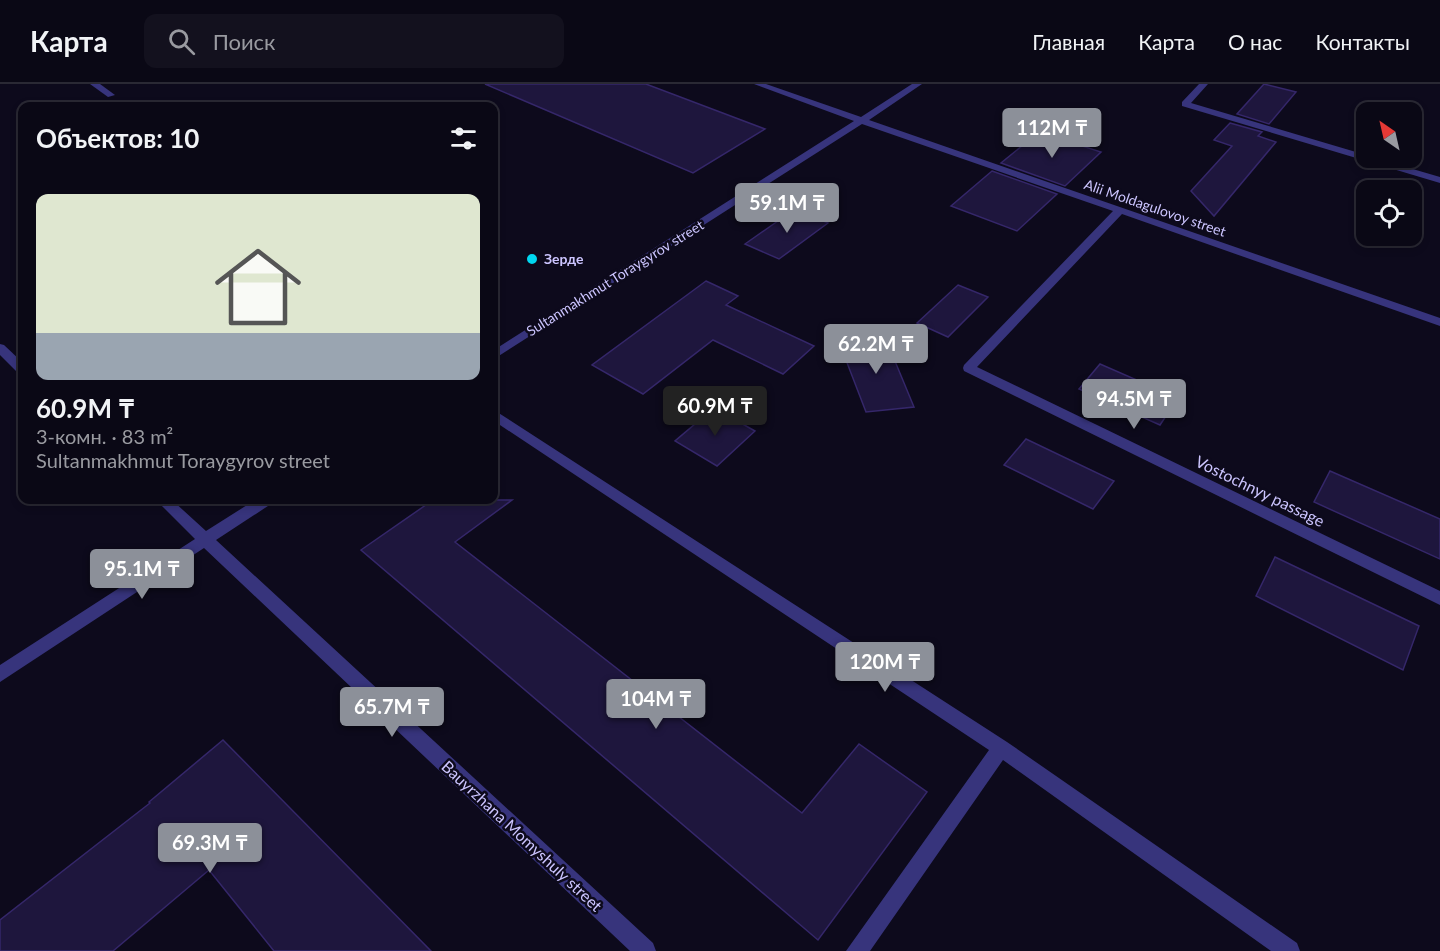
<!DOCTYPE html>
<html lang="ru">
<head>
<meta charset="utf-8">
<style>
  body { margin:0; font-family:Lato,sans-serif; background:#13111e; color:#f1f3f6; height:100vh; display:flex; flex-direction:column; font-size:22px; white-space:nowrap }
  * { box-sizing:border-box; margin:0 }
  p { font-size:20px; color:#999aa0 }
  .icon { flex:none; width:33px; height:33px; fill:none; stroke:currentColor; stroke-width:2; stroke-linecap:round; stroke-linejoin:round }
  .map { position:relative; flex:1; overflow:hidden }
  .details { position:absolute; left:18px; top:18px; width:480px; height:402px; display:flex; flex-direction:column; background:#0a0815; border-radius:12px; box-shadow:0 3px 9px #0003,0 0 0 2px #2a2934 }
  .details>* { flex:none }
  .needle { width:39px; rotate:326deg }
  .tools { position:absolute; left:1356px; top:18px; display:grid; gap:12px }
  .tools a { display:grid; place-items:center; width:66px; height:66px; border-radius:12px; background:#0a0815; box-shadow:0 3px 9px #0003,0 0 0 2px #2a2934; font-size:30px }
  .price { position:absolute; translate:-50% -51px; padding:0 14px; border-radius:6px; background:#8c9099; color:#fff; font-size:20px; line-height:39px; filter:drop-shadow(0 2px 3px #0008) }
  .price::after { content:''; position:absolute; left:50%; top:36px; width:18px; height:14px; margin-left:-9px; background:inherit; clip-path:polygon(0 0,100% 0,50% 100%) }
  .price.current { background:#222; color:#fff }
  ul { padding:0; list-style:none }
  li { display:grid; align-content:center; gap:12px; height:318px; padding:0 18px }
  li+li { border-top:2px solid #2a2934 }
  li span { display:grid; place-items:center; height:186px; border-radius:12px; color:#555 }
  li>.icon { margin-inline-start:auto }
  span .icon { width:108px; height:108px; fill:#fffc; stroke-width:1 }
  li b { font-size:26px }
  h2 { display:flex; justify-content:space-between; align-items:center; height:72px; padding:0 18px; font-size:26px }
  header { display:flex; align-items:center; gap:36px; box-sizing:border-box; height:84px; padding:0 30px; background:#0a0815; border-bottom:2px solid #2a2934 }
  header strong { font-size:28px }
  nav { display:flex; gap:33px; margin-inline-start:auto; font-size:21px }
  .search { width:420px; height:54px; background:#13111e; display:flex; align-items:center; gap:15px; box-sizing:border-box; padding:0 21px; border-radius:12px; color:#999aa0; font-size:22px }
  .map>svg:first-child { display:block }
  .building { fill:#1e163d; stroke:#35276a; stroke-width:1.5 }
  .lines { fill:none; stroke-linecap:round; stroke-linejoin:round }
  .minor { fill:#37347c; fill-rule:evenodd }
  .poi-dot { fill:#00d7f0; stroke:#0d0a1c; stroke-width:2 }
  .labels { text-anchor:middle; stroke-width:5; stroke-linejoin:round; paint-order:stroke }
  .far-street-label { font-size:14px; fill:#ccc5ff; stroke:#0d0a1c }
  .far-poi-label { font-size:14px; font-weight:bold; fill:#ccc5ff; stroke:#0d0a1c; text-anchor:start }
  .street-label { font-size:16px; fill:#ccc5ff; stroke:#0d0a1c }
</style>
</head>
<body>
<header>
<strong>Карта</strong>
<div class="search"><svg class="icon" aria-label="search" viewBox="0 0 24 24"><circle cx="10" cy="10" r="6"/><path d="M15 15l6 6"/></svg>Поиск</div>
<nav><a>Главная</a><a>Карта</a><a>О нас</a><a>Контакты</a></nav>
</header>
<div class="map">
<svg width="1440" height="867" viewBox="0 0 1440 867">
  <rect width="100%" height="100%" fill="#0d0a1c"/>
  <g class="building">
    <polygon points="485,0 646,0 765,45 693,89"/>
    <polygon points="1264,0 1296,8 1269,40 1237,30"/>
    <polygon points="1230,39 1262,48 1258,52 1276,58 1214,132 1191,107 1232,62 1214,56"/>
    <polygon points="1039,48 1101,68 1065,102 1001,79"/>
    <polygon points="992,87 1057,110 1017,147 951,122"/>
    <polygon points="795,125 828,139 779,175 745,160"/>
    <polygon points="706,197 738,212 726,221 814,262 783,290 713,256 643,310 592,281"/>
    <polygon points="958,201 988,213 948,253 917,239"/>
    <polygon points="885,253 914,323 866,328 839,258"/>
    <polygon points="1100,280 1178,314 1160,341 1079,305"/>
    <polygon points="714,324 755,347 717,382 675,357"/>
    <polygon points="1026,355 1114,397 1093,425 1004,381"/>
    <polygon points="1330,387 1440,435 1440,475 1314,418"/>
    <polygon points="433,416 512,416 455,458 802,729 859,660 927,708 818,856 361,466"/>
    <polygon points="1275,473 1419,542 1403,586 1256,512"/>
    <polygon points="223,656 431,867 274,867 209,786 113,867 0,867 0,836 150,719 149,718"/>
  </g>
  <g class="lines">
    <g class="minor">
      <polygon points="90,0 100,0 115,11 108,13"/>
      <polygon points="754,0 766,0 861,33 912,0 922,0 869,36 1440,234 1440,242 1122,130 977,283 1440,507 1440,521 964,287 963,284 964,281 1113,127 862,40 494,275 494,266 854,37"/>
      <polygon points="1199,0 1208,0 1191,19 1366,71 1366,74 1375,74 1440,93 1440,99 1182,22 1182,18"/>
      <polygon points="0,260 4,261 22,278 22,289 17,288 0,271"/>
      <polygon points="494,326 1007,658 1297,859 1300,867 1271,867 1003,676 870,867 846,867 989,666 494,337"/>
      <polygon points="156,416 172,416 206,447 255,416 273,416 271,420 216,456 653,859 656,867 630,867 204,464 0,598 0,581 195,455"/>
    </g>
  </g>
  <circle class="poi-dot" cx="532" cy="175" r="6"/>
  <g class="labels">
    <g class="far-street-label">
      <text transform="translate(1155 124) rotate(19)" y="5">Alii Moldagulovoy street</text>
      <text transform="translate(615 194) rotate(-32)" y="5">Sultanmakhmut Toraygyrov street</text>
    </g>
    <g class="far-poi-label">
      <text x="544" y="180">Зерде</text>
    </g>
    <g class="street-label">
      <text transform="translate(1260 407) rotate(26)" y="6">Vostochnyy passage</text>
      <text transform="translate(522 752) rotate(43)" y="6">Bauyrzhana Momyshuly street</text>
    </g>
  </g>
</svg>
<div class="tools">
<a><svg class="needle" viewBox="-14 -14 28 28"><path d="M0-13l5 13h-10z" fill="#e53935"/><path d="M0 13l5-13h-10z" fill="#999aa0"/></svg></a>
<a><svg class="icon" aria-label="locate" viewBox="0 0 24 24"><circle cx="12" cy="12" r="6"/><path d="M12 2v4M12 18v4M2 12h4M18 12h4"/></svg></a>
</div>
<b class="price" style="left:1052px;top:75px">112M ₸</b>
<b class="price" style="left:787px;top:150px">59.1M ₸</b>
<b class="price" style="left:876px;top:291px">62.2M ₸</b>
<b class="price" style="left:1134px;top:346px">94.5M ₸</b>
<b class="price current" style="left:715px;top:353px">60.9M ₸</b>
<b class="price" style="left:142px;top:516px">95.1M ₸</b>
<b class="price" style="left:885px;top:609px">120M ₸</b>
<b class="price" style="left:656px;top:646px">104M ₸</b>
<b class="price" style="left:392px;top:654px">65.7M ₸</b>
<b class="price" style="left:210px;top:790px">69.3M ₸</b>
<section class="details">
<h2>Объектов: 10<svg class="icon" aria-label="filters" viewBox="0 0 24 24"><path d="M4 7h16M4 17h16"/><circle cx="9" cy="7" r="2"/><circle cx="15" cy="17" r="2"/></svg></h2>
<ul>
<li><span style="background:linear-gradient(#dfe7d0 75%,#9aa5b1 0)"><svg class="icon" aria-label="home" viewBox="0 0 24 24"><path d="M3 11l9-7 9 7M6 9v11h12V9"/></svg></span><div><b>60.9M ₸</b><p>3-комн. · 83 m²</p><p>Sultanmakhmut Toraygyrov street</p></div></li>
</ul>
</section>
</div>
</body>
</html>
